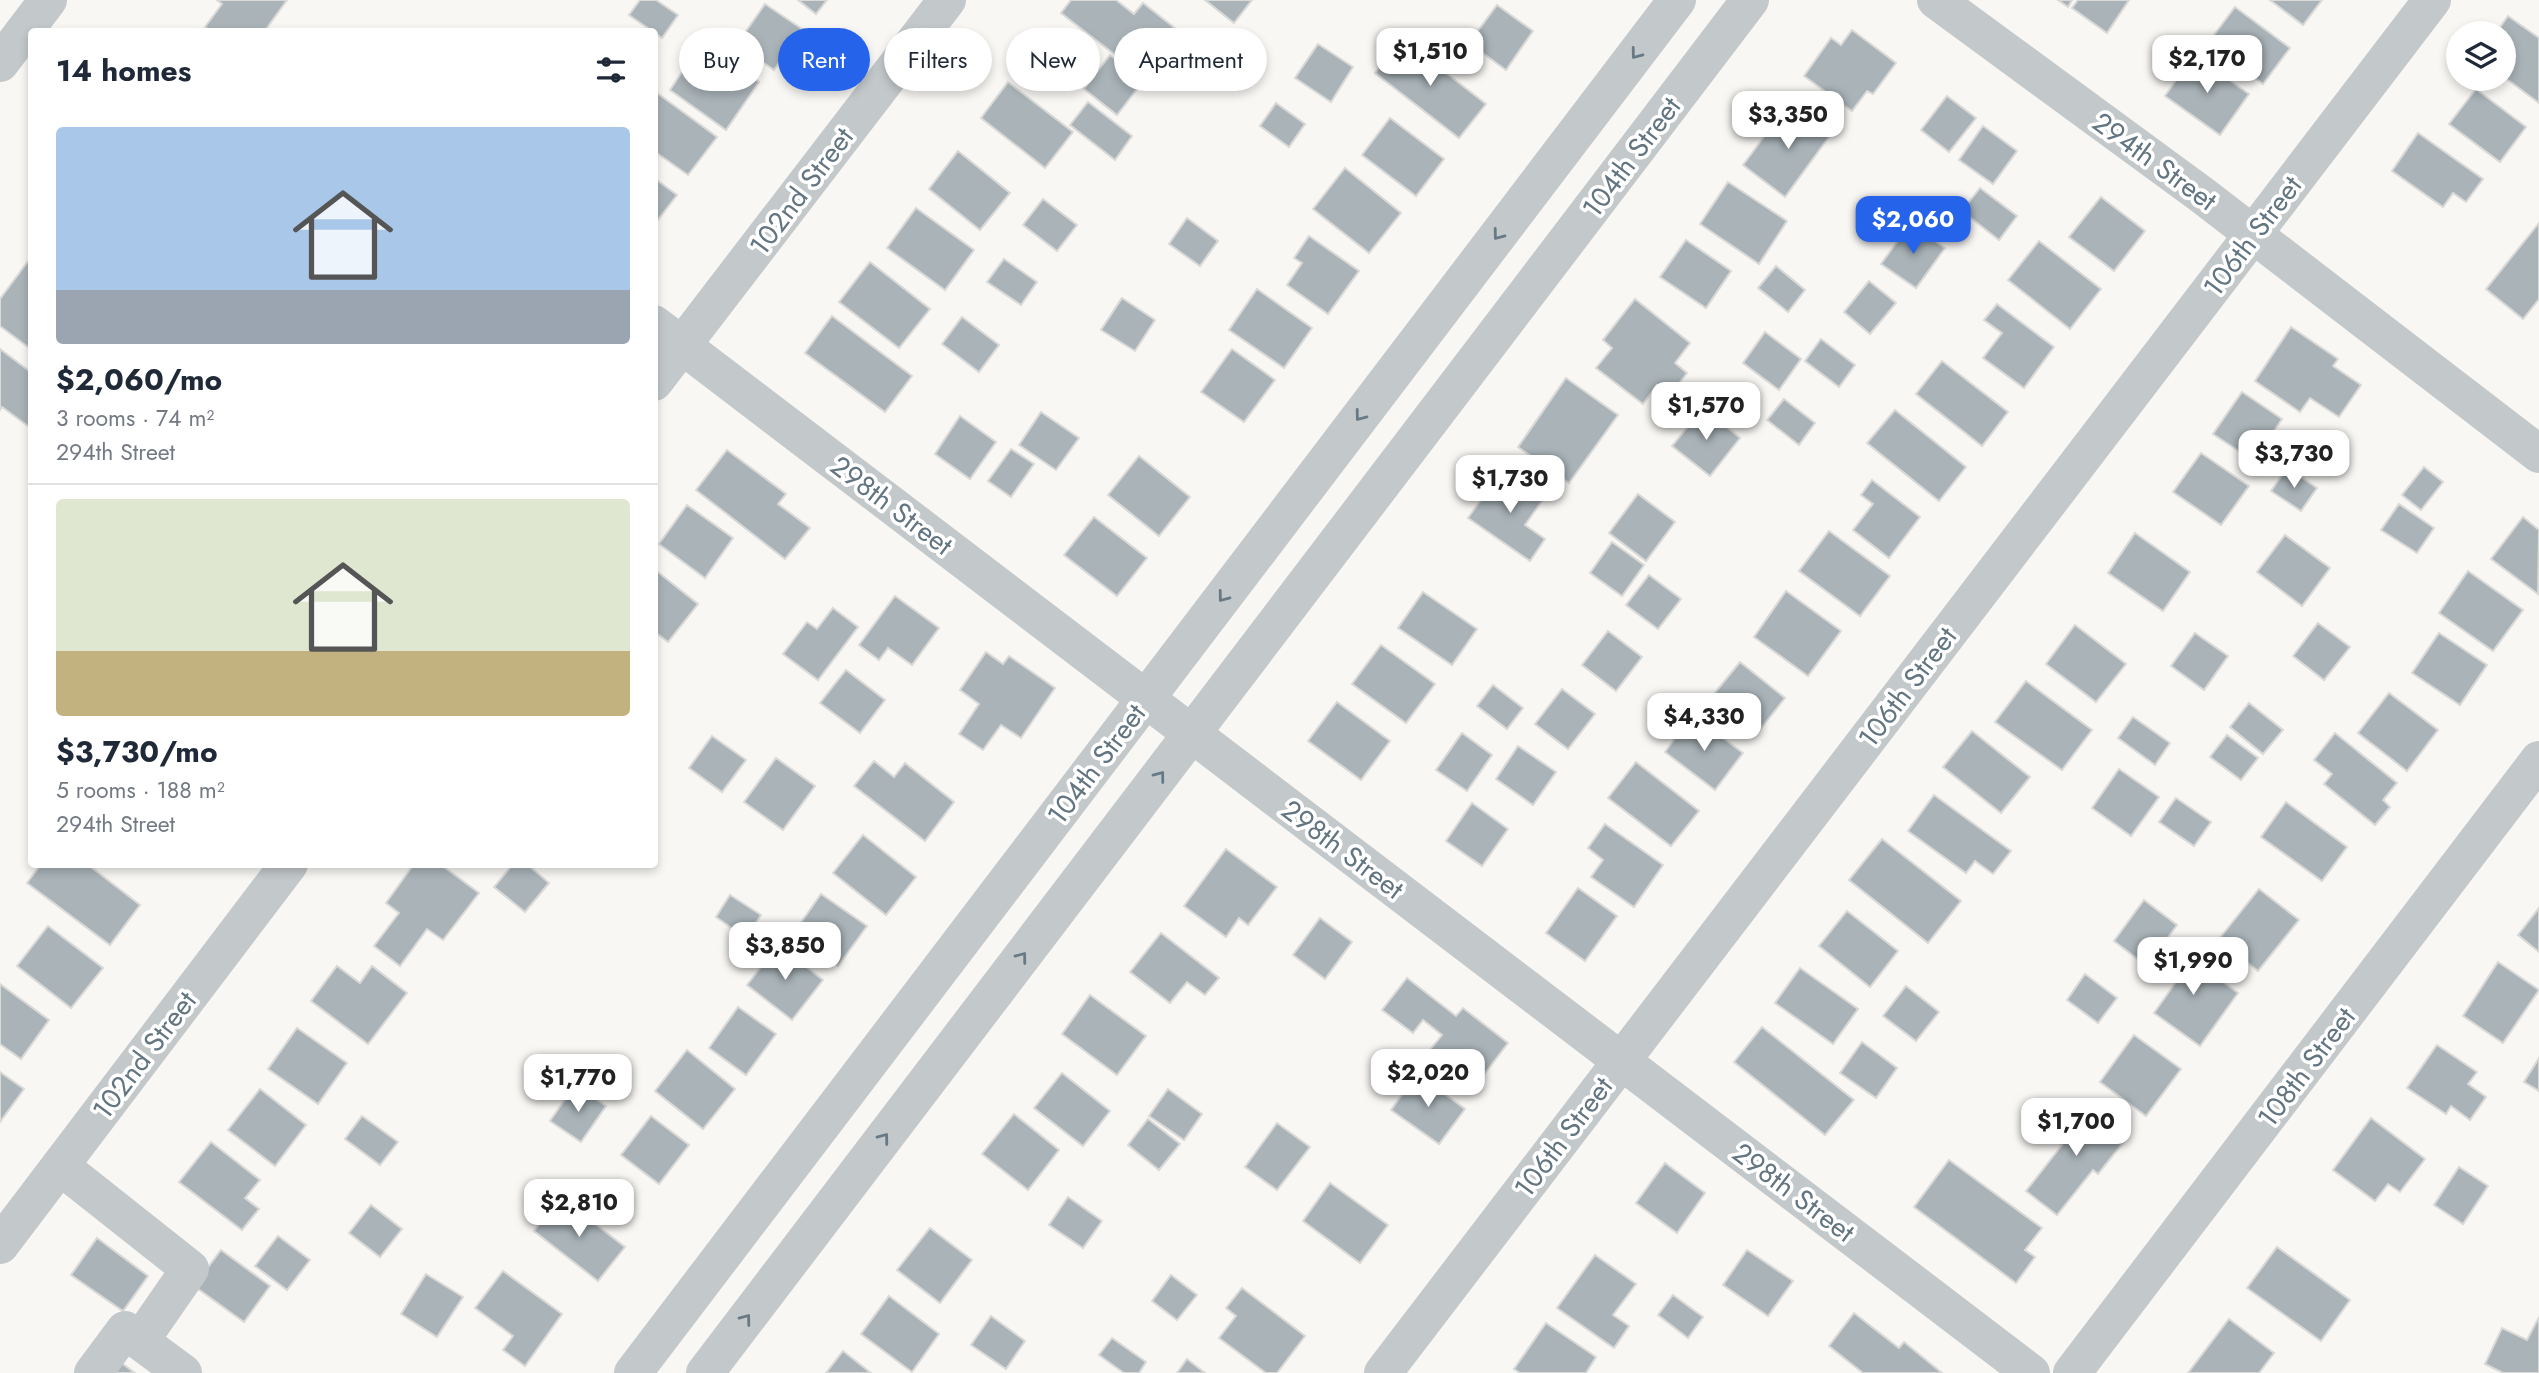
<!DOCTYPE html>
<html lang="en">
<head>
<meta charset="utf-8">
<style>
  body { margin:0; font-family:Jost,sans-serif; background:#f6f6f7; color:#1f2937; height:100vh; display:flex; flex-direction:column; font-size:26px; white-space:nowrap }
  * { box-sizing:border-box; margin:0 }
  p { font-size:23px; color:#747a83 }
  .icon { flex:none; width:38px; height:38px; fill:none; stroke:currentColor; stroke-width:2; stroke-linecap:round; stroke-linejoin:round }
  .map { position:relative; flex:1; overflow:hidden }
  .side { position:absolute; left:28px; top:28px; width:630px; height:840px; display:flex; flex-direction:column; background:#fff; border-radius:7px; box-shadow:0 4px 10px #0003 }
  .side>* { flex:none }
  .hud { position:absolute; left:679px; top:28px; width:665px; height:63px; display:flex; gap:14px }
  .fabs { position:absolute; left:2446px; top:21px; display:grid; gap:14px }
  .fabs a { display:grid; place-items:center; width:70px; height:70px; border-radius:50%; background:#fff; box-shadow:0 4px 10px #0003; font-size:35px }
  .price { position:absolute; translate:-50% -60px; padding:0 16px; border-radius:14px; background:#fff; color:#222; font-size:23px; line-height:46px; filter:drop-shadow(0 2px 4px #0008) }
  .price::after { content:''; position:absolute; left:50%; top:42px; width:21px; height:16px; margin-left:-10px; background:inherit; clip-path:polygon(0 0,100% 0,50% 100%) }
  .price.current { background:#2563eb; color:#fff }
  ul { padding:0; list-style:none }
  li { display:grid; align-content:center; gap:14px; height:371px; padding:0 28px }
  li+li { border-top:2px solid #e0e1e3 }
  li span { display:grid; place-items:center; height:217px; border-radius:7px; color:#555 }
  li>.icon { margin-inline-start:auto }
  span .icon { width:126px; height:126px; fill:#fffc; stroke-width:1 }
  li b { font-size:30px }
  h2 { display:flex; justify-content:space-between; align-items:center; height:84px; padding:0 28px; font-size:30px }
  .tag { padding:0 24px; border-radius:32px; background:#fff; box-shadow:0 4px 10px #0003; font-size:24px; line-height:63px }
  .tag.current { background:#2563eb; color:#fff }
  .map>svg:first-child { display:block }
  .building { fill:#a9b3b8; stroke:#d9d9d7; stroke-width:2 }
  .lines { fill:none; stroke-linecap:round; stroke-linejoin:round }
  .minor { stroke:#c3c8ca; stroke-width:38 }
  .oneway { stroke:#677984 }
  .labels { text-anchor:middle; stroke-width:7; stroke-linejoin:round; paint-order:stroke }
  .street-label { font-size:28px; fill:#627580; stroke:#fff }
</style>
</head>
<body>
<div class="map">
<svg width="2539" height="1373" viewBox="0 0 2539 1373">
  <rect width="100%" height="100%" fill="#f8f7f4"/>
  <g class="building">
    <polygon points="217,0 287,0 264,32 212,32 205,27 222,4"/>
    <polygon points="640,0 656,0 678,15 662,38 629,15"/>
    <polygon points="798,0 827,0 816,14"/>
    <polygon points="1071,0 1116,0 1134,14 1143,3 1176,29 1140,74 1061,13"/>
    <polygon points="1205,0 1252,0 1234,23"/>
    <polygon points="2058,0 2072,0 2068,7"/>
    <polygon points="2078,0 2129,0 2107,33 2072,8"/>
    <polygon points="2270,0 2322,0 2303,25"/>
    <polygon points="765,4 802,29 774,70 737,44"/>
    <polygon points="1497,5 1533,31 1506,70 1469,43"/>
    <polygon points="2235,7 2290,48 2263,84 2208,43"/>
    <polygon points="2508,16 2539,38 2539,103 2504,77 2504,33 2496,33"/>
    <polygon points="1852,30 1896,63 1873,94 1867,91 1852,111 1804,76 1831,38 1841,45"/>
    <polygon points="1401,38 1486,104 1459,138 1375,73"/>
    <polygon points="702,42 759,82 726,130 670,90"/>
    <polygon points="1318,44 1353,67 1331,102 1295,78"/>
    <polygon points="1110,55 1144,80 1117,115 1084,89"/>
    <polygon points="2194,55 2249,94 2220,135 2165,96"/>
    <polygon points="1008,82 1073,132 1045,168 981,118"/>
    <polygon points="2476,89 2526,127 2500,162 2449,124"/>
    <polygon points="657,93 717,137 688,175 654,151 654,96"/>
    <polygon points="1947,96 1976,118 1949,152 1921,130"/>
    <polygon points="1088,102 1132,136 1115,160 1070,125"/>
    <polygon points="1276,103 1305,124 1289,147 1260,126"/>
    <polygon points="1807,109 1834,130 1785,197 1743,165 1781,114 1795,125"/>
    <polygon points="1390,118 1444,159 1416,196 1362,155"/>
    <polygon points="1983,126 2017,151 1993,184 1959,160"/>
    <polygon points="2418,133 2483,179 2466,202 2453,193 2443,207 2392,171"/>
    <polygon points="958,151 1010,193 980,230 929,189"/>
    <polygon points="1345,168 1401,213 1369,253 1313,209"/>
    <polygon points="654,178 677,195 654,225"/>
    <polygon points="1728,182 1787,221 1759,264 1700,224"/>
    <polygon points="1980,188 2017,216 1999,240 1962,211"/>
    <polygon points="2101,197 2145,231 2114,271 2069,237"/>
    <polygon points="1043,199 1077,225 1057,251 1023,225"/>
    <polygon points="916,208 974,250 945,290 887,248"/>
    <polygon points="1187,218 1218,241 1200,266 1169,244"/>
    <polygon points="2539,223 2539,299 2523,319 2486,289"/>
    <polygon points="1910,224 1945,248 1916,288 1881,264"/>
    <polygon points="1309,236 1359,271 1328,314 1287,285 1302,263 1294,258"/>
    <polygon points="1686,240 1731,271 1706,308 1660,277"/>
    <polygon points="2039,241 2101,289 2070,329 2008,280"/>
    <polygon points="1004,259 1037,282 1021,305 987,282"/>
    <polygon points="29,260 32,261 32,350 0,326 0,299"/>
    <polygon points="870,262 930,309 899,348 839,302"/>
    <polygon points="1776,266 1805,290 1788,312 1758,288"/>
    <polygon points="1869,281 1896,303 1870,334 1844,312"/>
    <polygon points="1257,289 1312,328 1284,368 1229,330"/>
    <polygon points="1122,298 1155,320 1135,351 1101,330"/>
    <polygon points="1635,299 1690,343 1675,363 1687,373 1670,395 1657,385 1643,404 1596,368 1612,348 1603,340"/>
    <polygon points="1997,304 2054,347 2024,388 1983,358 2002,333 1984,320"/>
    <polygon points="832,316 912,376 885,412 805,353"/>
    <polygon points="962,317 999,345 979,372 942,344"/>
    <polygon points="2291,327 2338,359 2333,366 2361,385 2339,417 2310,398 2300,412 2255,381"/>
    <polygon points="1765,332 1801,359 1779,390 1743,363"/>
    <polygon points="1821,339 1855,365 1839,387 1805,361"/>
    <polygon points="0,349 32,373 32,429 2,407 0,410"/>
    <polygon points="1232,349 1275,380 1244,422 1201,392"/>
    <polygon points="1942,361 2008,412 1982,446 1916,394"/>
    <polygon points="1566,378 1618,415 1569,483 1518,447"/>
    <polygon points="2242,392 2282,419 2254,461 2213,434"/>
    <polygon points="1784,399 1815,423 1799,445 1767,420"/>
    <polygon points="1703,408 1740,438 1710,476 1672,446"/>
    <polygon points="1895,410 1966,467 1939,501 1867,443"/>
    <polygon points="1041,412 1079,438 1056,470 1019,445"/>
    <polygon points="960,416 996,442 970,479 935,454"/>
    <polygon points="1011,449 1034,464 1011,497 988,481"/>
    <polygon points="727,450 786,494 778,504 810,528 785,559 696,490"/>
    <polygon points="2201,453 2249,486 2221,525 2173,492"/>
    <polygon points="1139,456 1190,497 1159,536 1108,495"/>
    <polygon points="2424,467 2443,482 2421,510 2402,495"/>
    <polygon points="2287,468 2317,488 2301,511 2271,491"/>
    <polygon points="1502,470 1544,498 1525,525 1545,539 1530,561 1468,518"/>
    <polygon points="1872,480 1920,517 1889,558 1853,530 1873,504 1861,495"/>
    <polygon points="1638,494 1675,522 1646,561 1609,533"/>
    <polygon points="2399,504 2434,528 2417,553 2381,530"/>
    <polygon points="687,505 733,538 705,578 659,544"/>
    <polygon points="1094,517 1147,558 1117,596 1064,555"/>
    <polygon points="2523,517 2539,530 2538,594 2491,559"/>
    <polygon points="1829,531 1890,576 1860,616 1799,571"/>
    <polygon points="2135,533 2190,572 2163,611 2108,573"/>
    <polygon points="2285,535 2330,568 2302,606 2257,572"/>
    <polygon points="1612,542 1644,565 1622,596 1590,573"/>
    <polygon points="654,569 698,604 668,642 654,631"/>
    <polygon points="2468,571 2523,610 2493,651 2439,613"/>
    <polygon points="1649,575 1681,599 1658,629 1626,605"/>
    <polygon points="1786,591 1841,631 1808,676 1754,637"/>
    <polygon points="1423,592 1477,629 1452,665 1398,628"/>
    <polygon points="895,596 939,628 912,665 888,648 879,660 859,645"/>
    <polygon points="833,608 858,627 818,680 783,654 807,622 817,629"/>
    <polygon points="2318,623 2350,647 2324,680 2293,656"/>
    <polygon points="2075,625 2126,664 2096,702 2046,664"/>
    <polygon points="1608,631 1642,657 1616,691 1582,665"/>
    <polygon points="2195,633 2228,656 2204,690 2171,666"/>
    <polygon points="2439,633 2487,665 2460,705 2412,673"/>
    <polygon points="1381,645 1435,684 1406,723 1352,684"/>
    <polygon points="986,652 1003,664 1009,656 1055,688 1021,738 1001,725 983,750 959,734 979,704 960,690"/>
    <polygon points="1740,662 1785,698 1758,732 1713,695"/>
    <polygon points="846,670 885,700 860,733 820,703"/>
    <polygon points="2026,681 2092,730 2062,770 1995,722"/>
    <polygon points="1493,685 1523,708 1507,729 1477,706"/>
    <polygon points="1562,689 1595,714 1568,749 1535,724"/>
    <polygon points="2389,693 2438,730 2407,771 2358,733"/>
    <polygon points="1337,702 1390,741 1361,780 1308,741"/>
    <polygon points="2249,703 2283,730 2263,754 2230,727"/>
    <polygon points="1692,715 1743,753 1715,790 1665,752"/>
    <polygon points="2133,717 2170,743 2155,765 2118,738"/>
    <polygon points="1972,731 2030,777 2001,813 1943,767"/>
    <polygon points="1462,733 1492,755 1467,791 1436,770"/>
    <polygon points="2335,733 2397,783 2383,800 2390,807 2375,825 2324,784 2332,774 2314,760"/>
    <polygon points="2227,735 2258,758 2241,780 2210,757"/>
    <polygon points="712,736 746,760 722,792 689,768"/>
    <polygon points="1518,746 1556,772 1533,805 1496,779"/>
    <polygon points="776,758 815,786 783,830 744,802"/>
    <polygon points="874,761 894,777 905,763 954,802 925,841 854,786"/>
    <polygon points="1636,762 1699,811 1671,846 1608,798"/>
    <polygon points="2119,769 2159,797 2131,836 2092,808"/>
    <polygon points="1934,795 2011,851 1993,874 1975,861 1966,873 1908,831"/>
    <polygon points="2176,798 2211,822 2194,846 2159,822"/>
    <polygon points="2286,802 2347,847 2322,881 2261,837"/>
    <polygon points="1472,803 1508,829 1482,866 1446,841"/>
    <polygon points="1605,824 1663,865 1634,907 1591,877 1603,860 1588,848"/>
    <polygon points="863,835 916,877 886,915 833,873"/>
    <polygon points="1882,839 1961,901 1928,943 1849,880"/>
    <polygon points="1226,849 1277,887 1248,925 1239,918 1226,937 1184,906"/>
    <polygon points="41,864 87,864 140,905 110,945 27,883"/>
    <polygon points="414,864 440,864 479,893 443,940 427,929 400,966 374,946 399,913 386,903"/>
    <polygon points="513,864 527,864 549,883 525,912 494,887"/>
    <polygon points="1578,888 1617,916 1585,961 1546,933"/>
    <polygon points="2259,889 2299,920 2258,971 2219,939"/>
    <polygon points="821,894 867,926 838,966 793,934"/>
    <polygon points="730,895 761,915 746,938 716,917"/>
    <polygon points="2144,900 2177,925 2147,966 2114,941"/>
    <polygon points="2539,908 2539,952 2518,935"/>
    <polygon points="1847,911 1898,951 1870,987 1819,946"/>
    <polygon points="1320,918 1352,942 1325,979 1293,955"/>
    <polygon points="48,926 103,968 71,1008 17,966"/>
    <polygon points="1161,933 1219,978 1205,995 1187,982 1170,1003 1130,972"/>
    <polygon points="778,945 823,980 792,1020 747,985"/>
    <polygon points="2175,947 2238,993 2200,1046 2154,1013 2176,982 2158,969"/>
    <polygon points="2498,962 2539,990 2503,1043 2463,1016"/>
    <polygon points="337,966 360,983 372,966 407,993 368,1044 311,1001"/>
    <polygon points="1800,968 1858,1009 1833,1044 1775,1003"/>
    <polygon points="2085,974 2117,998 2098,1023 2067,1000"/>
    <polygon points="1407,978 1456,1016 1463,1008 1508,1043 1476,1085 1430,1050 1442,1035 1423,1020 1413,1033 1382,1010"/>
    <polygon points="0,984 49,1020 21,1059 0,1044"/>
    <polygon points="1906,986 1939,1012 1916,1041 1883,1016"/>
    <polygon points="1090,995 1146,1036 1117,1075 1062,1034"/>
    <polygon points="738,1007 776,1034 746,1075 709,1048"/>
    <polygon points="1762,1027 1854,1100 1825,1135 1734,1062"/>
    <polygon points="297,1028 347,1063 318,1104 268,1069"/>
    <polygon points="2134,1035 2181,1069 2146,1116 2100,1082"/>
    <polygon points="1862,1042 1897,1068 1876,1098 1840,1073"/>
    <polygon points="2437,1045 2477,1072 2468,1084 2486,1097 2470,1120 2451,1106 2446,1114 2407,1088"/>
    <polygon points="687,1050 735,1089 703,1129 655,1091"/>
    <polygon points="2539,1058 2539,1091 2524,1082"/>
    <polygon points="0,1072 24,1089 0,1122"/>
    <polygon points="1062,1073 1110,1111 1083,1146 1034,1108"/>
    <polygon points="1417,1074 1465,1109 1439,1144 1391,1110"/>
    <polygon points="575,1085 606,1106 581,1142 550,1121"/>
    <polygon points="260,1089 306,1125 275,1166 228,1130"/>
    <polygon points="1168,1089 1202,1114 1184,1140 1149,1116"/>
    <polygon points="2081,1102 2127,1138 2098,1174 2093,1170 2057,1215 2026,1191 2062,1145 2053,1138"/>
    <polygon points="1014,1114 1059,1150 1028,1190 982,1154"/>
    <polygon points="362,1116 398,1142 380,1165 345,1139"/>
    <polygon points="651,1116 689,1145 659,1184 621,1155"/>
    <polygon points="2371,1118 2425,1159 2400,1192 2388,1184 2375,1201 2333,1170"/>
    <polygon points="1148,1119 1180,1144 1159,1170 1128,1145"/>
    <polygon points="1277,1123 1310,1147 1277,1190 1245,1167"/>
    <polygon points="211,1142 260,1180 245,1198 259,1209 242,1230 179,1182"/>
    <polygon points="1949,1160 2042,1228 2025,1250 2035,1257 2016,1283 1914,1207"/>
    <polygon points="1665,1163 1705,1193 1677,1233 1636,1203"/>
    <polygon points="2459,1167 2488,1186 2463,1224 2434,1205"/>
    <polygon points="1330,1183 1388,1225 1360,1263 1303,1221"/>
    <polygon points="560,1197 625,1247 598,1281 534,1231"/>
    <polygon points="1068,1197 1102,1221 1083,1248 1049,1225"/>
    <polygon points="371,1205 402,1229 380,1257 349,1233"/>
    <polygon points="930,1228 972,1260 940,1303 897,1270"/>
    <polygon points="278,1236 310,1260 287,1290 255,1266"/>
    <polygon points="97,1238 148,1276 123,1311 71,1275"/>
    <polygon points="2277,1247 2350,1300 2321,1341 2247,1288"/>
    <polygon points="221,1250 270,1286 244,1322 194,1286"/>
    <polygon points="1747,1250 1793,1281 1768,1316 1723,1285"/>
    <polygon points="1595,1255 1636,1284 1613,1315 1629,1326 1614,1348 1557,1308"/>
    <polygon points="503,1271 562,1314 525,1366 503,1350 513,1336 475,1308"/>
    <polygon points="426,1274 463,1297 437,1337 401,1314"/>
    <polygon points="1171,1275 1197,1295 1177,1320 1152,1301"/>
    <polygon points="1242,1288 1305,1336 1277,1373 1266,1373 1219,1338 1236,1316 1226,1308"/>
    <polygon points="1673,1295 1703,1317 1688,1338 1658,1315"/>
    <polygon points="889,1296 939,1334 912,1372 861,1334"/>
    <polygon points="1854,1313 1899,1348 1904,1342 1942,1373 1863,1373 1829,1346"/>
    <polygon points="991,1316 1025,1341 1006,1369 971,1345"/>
    <polygon points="2539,1317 2539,1373 2503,1373 2485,1364 2502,1328 2527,1340"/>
    <polygon points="2229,1319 2274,1353 2259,1373 2188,1373"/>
    <polygon points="1546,1323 1596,1357 1586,1373 1520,1373 1514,1369"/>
    <polygon points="1112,1338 1146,1362 1139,1373 1124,1373 1099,1355"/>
    <polygon points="843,1351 871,1373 826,1373"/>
    <polygon points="112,1356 135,1373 100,1373"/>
    <polygon points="1187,1359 1205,1373 1177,1373"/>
  </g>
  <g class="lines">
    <g class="minor">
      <polyline points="1936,0 2202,195 2539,454"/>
      <polyline points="0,63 48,0"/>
      <polyline points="654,324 2031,1373"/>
      <polyline points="654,382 947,0"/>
      <polyline points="60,1166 190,1269 140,1341"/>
      <polyline points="0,1245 289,864"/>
      <polyline points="93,1373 125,1330 183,1373"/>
      <polyline points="633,1373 1677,0"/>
      <polyline points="705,1373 1750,0"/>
      <polyline points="1383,1373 2432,0"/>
      <polyline points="2072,1373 2539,760"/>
    </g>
  </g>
  <defs><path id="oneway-chevron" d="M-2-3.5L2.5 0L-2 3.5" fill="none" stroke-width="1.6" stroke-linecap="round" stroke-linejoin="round" transform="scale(1.75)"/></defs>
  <g class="oneway">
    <use href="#oneway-chevron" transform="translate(1636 54) rotate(127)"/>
    <use href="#oneway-chevron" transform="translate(1498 235) rotate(127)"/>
    <use href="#oneway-chevron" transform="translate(1360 416) rotate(127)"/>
    <use href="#oneway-chevron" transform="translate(1223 597) rotate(127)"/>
    <use href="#oneway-chevron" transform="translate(1160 776) rotate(-53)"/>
    <use href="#oneway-chevron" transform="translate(1022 957) rotate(-53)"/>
    <use href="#oneway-chevron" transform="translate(884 1138) rotate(-53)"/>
    <use href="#oneway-chevron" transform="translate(746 1319) rotate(-53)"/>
  </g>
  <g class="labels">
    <g class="street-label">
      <text transform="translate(1631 157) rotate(-53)" y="10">104th Street</text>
      <text transform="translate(2155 161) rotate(36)" y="10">294th Street</text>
      <text transform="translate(801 191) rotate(-53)" y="10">102nd Street</text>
      <text transform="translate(2252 236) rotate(-53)" y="10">106th Street</text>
      <text transform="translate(892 505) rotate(37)" y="10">298th Street</text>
      <text transform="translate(1907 687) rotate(-53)" y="10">106th Street</text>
      <text transform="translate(1096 764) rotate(-53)" y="10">104th Street</text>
      <text transform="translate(1343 849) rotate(37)" y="10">298th Street</text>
      <text transform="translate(144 1055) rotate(-53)" y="10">102nd Street</text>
      <text transform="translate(2306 1067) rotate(-53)" y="10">108th Street</text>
      <text transform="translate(1563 1137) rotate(-53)" y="10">106th Street</text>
      <text transform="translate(1794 1192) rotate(37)" y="10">298th Street</text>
    </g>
  </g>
</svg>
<div class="fabs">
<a><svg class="icon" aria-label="layers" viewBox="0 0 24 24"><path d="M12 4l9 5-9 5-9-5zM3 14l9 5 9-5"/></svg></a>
</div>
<b class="price" style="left:1430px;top:88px">$1,510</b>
<b class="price" style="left:2207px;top:95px">$2,170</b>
<b class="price" style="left:1788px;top:151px">$3,350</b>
<b class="price current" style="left:1913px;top:256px">$2,060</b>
<b class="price" style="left:1706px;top:442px">$1,570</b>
<b class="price" style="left:2294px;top:490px">$3,730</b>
<b class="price" style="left:1510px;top:515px">$1,730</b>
<b class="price" style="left:1704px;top:753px">$4,330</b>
<b class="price" style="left:785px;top:982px">$3,850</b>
<b class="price" style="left:2193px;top:997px">$1,990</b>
<b class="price" style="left:1428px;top:1109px">$2,020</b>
<b class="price" style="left:578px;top:1114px">$1,770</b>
<b class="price" style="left:2076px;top:1158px">$1,700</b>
<b class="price" style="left:579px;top:1239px">$2,810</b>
<div class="hud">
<a class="tag">Buy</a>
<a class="tag current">Rent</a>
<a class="tag">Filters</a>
<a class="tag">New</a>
<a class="tag">Apartment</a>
</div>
<section class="side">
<h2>14 homes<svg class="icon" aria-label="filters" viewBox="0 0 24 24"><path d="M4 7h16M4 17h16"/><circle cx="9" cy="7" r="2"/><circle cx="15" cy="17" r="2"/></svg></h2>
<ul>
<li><span style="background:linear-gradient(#a9c7e8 75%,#9aa5b1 0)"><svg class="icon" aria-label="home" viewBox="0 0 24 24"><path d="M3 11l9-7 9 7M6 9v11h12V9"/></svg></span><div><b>$2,060/mo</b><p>3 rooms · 74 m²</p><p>294th Street</p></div></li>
<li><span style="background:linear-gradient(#dfe7d0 70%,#c2b280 0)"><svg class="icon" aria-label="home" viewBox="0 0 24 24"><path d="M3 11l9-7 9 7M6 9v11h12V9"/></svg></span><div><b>$3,730/mo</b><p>5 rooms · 188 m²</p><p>294th Street</p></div></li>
</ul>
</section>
</div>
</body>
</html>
